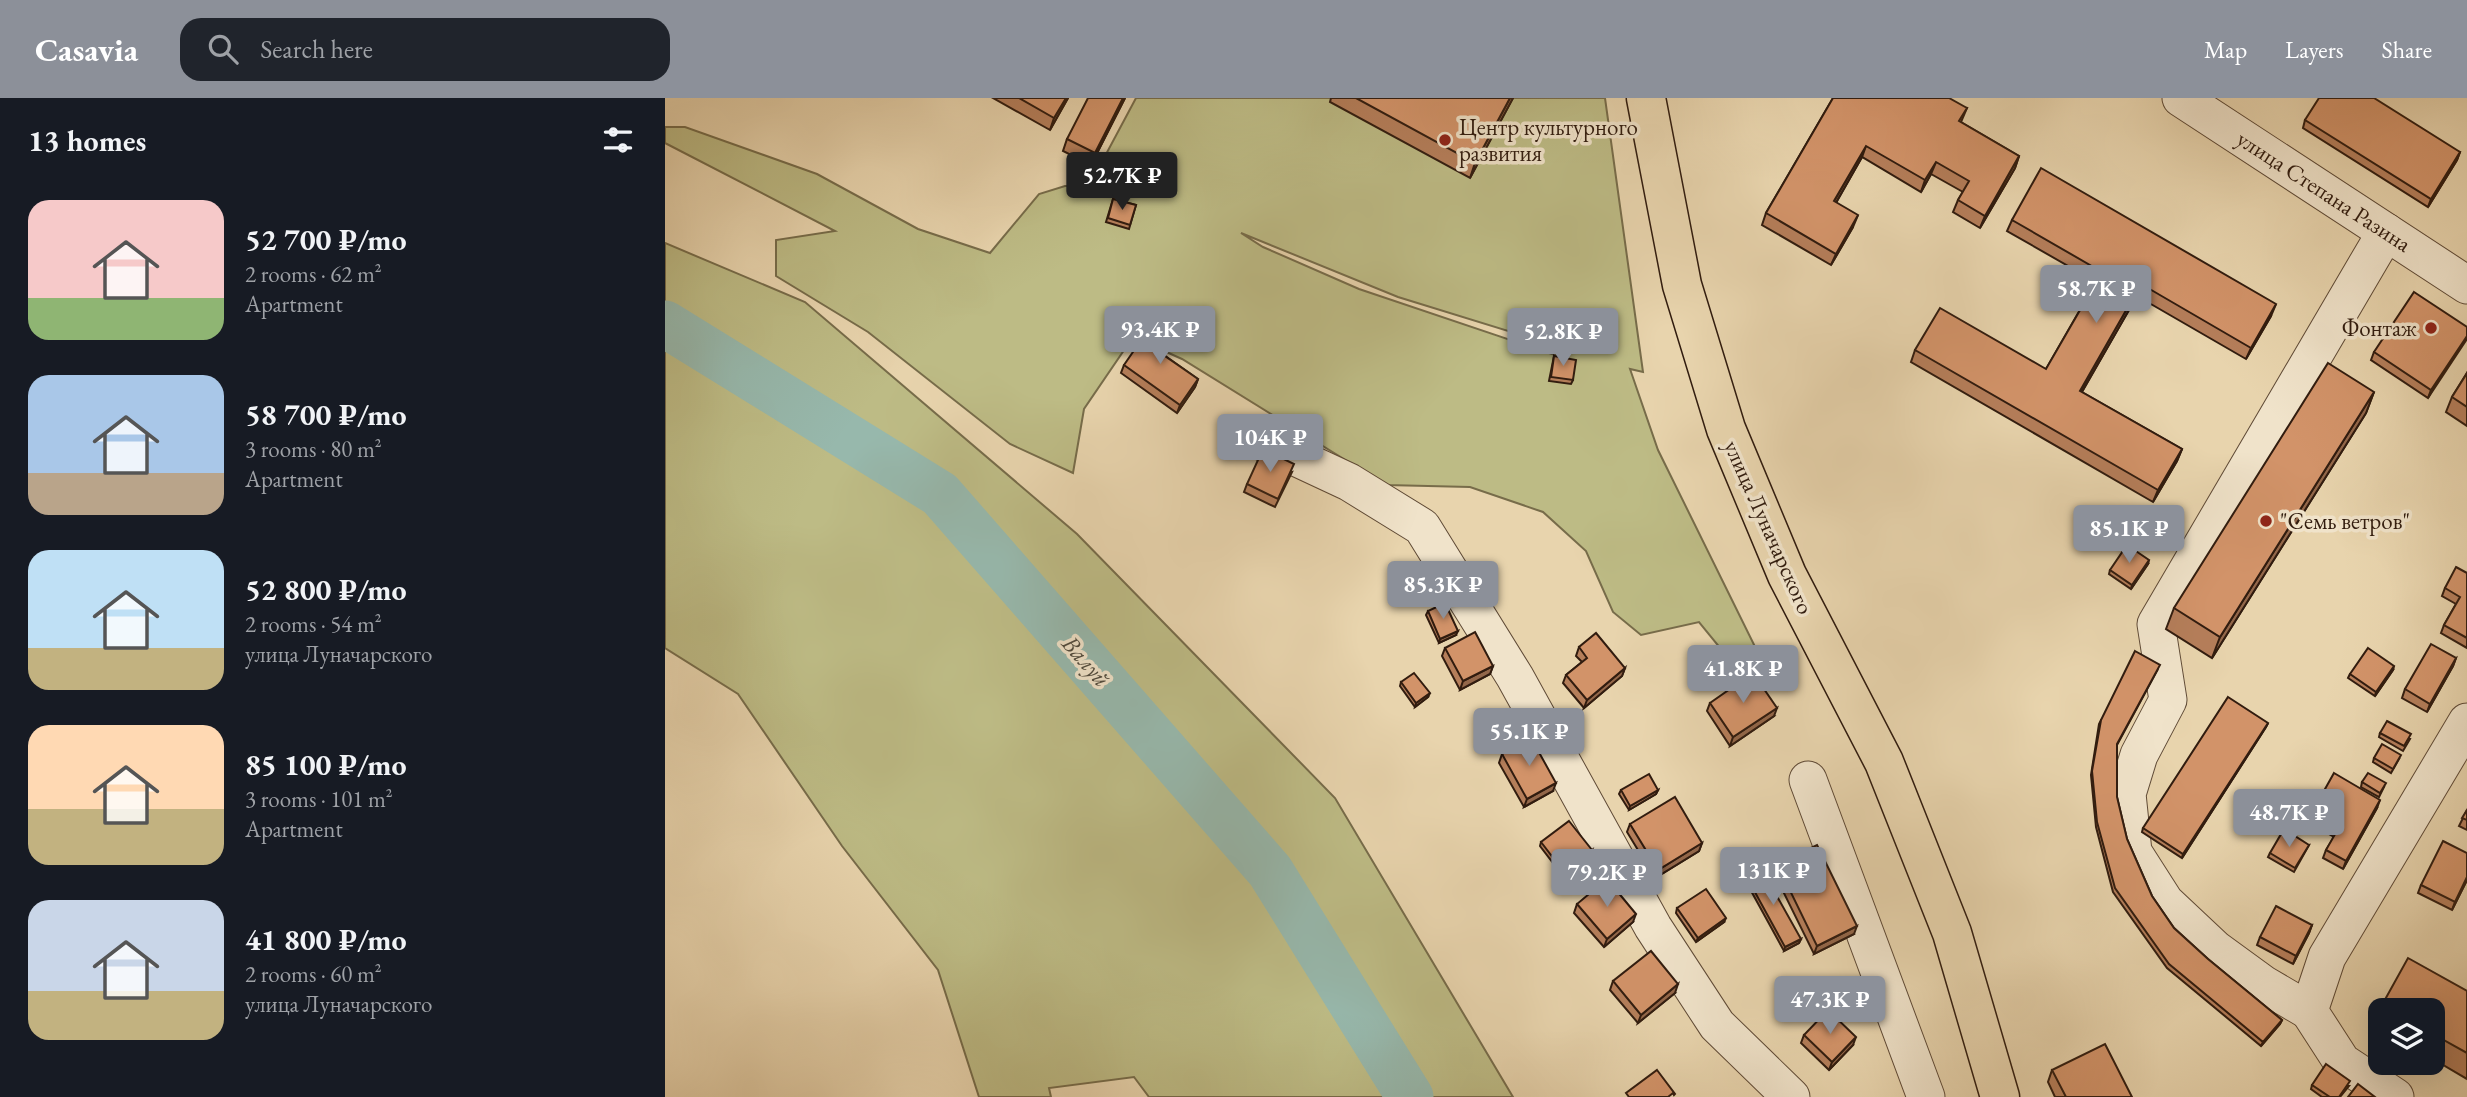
<!DOCTYPE html>
<html lang="en">
<head>
<meta charset="utf-8">
<style>
  body { margin:0; font-family:"EB Garamond",serif; background:#20242c; color:#f1f3f6; height:100vh; display:flex; flex-direction:column; font-size:26px; white-space:nowrap }
  * { box-sizing:border-box; margin:0 }
  p { font-size:23px; color:#9ea1a6 }
  .icon { flex:none; width:38px; height:38px; fill:none; stroke:currentColor; stroke-width:2; stroke-linecap:round; stroke-linejoin:round }
  .map { position:relative; flex:1; overflow:hidden }
  .side { display:flex; flex-direction:column; background:#171b24; width:665px }
  .side>* { flex:none }
  .buttons { position:absolute; left:1703px; top:900px; display:grid; gap:14px }
  .buttons a { display:grid; place-items:center; width:77px; height:77px; border-radius:14px; background:#171b24; box-shadow:0 7px 28px #0002; font-size:35px }
  .price { position:absolute; translate:-50% -60px; padding:0 16px; border-radius:7px; background:#8c9099; color:#fff; font-size:23px; line-height:46px; filter:drop-shadow(0 2px 4px #0008) }
  .price::after { content:''; position:absolute; left:50%; top:42px; width:21px; height:16px; margin-left:-10px; background:inherit; clip-path:polygon(0 0,100% 0,50% 100%) }
  .price.on { background:#222; color:#fff }
  ul { padding:0; list-style:none }
  li { display:flex; align-items:center; gap:21px; height:175px; padding:0 28px }
  li span { display:grid; place-items:center; flex:none; width:196px; height:140px; border-radius:21px; color:#555 }
  li>.icon { margin-inline-start:auto }
  span .icon { width:84px; height:84px; fill:#fffc; stroke-width:1 }
  li b { font-size:30px }
  h2 { display:flex; justify-content:space-between; align-items:center; height:84px; padding:0 28px; font-size:30px }
  header { display:flex; align-items:center; gap:42px; box-sizing:border-box; height:98px; padding:0 35px; background:#8c9099; color:#fff }
  header strong { font-size:33px }
  nav { display:flex; gap:38px; margin-inline-start:auto; font-size:24px }
  .search { width:490px; height:63px; background:#20242c; display:flex; align-items:center; gap:18px; box-sizing:border-box; padding:0 24px; border-radius:21px; color:#9ea1a6; font-size:26px }
  main { display:flex; flex:1; min-height:0 }
  .map>svg:first-child { display:block }
  .green { fill:#bdbb85; stroke:#776c4a; stroke-width:2; fill-rule:evenodd }
  .lines { fill:none; stroke-linecap:round; stroke-linejoin:round }
  .river { stroke:#97b8ac; stroke-width:47 }
  .minor-casing { stroke:#5f4a36; stroke-width:39 }
  .major-casing { stroke:#311c0f; stroke-width:41 }
  .minor { stroke:#f0e3ca; stroke-width:37 }
  .major { stroke:#e8d4ad; stroke-width:38 }
  .wall { fill:#b57e5a; stroke:#311c0f; stroke-width:2 }
  .shaded-wall { fill:#93674a; stroke:#311c0f; stroke-width:2 }
  .building { fill:#d29369; stroke:#311c0f; stroke-width:2 }
  .poi-dot { fill:#8f2418; stroke:#f0e3ca; stroke-width:2.5 }
  .labels { text-anchor:middle; stroke-width:7; stroke-linejoin:round; paint-order:stroke }
  .poi-label { font-size:23px; fill:#311c0f; stroke:#f0e3ca; text-anchor:start }
  .street-label { font-size:23px; fill:#311c0f; stroke:#f0e3ca }
  .water-label { font-size:24px; font-style:italic; fill:#504b3e; stroke:#f0e3ca }
</style>
</head>
<body>
<header>
<strong>Casavia</strong>
<div class="search"><svg class="icon" aria-label="search" viewBox="0 0 24 24"><circle cx="10" cy="10" r="6"/><path d="M15 15l6 6"/></svg>Search here</div>
<nav><a>Map</a><a>Layers</a><a>Share</a></nav>
</header>
<main>
<section class="side">
<h2>13 homes<svg class="icon" aria-label="filters" viewBox="0 0 24 24"><path d="M4 7h16M4 17h16"/><circle cx="9" cy="7" r="2"/><circle cx="15" cy="17" r="2"/></svg></h2>
<ul>
<li><span style="background:linear-gradient(#f6c9c9 70%,#8fb573 0)"><svg class="icon" aria-label="home" viewBox="0 0 24 24"><path d="M3 11l9-7 9 7M6 9v11h12V9"/></svg></span><div><b>52 700 ₽/mo</b><p>2 rooms · 62 m²</p><p>Apartment</p></div></li>
<li><span style="background:linear-gradient(#a9c7e8 70%,#b9a48a 0)"><svg class="icon" aria-label="home" viewBox="0 0 24 24"><path d="M3 11l9-7 9 7M6 9v11h12V9"/></svg></span><div><b>58 700 ₽/mo</b><p>3 rooms · 80 m²</p><p>Apartment</p></div></li>
<li><span style="background:linear-gradient(#bfe0f5 70%,#c2b280 0)"><svg class="icon" aria-label="home" viewBox="0 0 24 24"><path d="M3 11l9-7 9 7M6 9v11h12V9"/></svg></span><div><b>52 800 ₽/mo</b><p>2 rooms · 54 m²</p><p>улица Луначарского</p></div></li>
<li><span style="background:linear-gradient(#ffd9b3 60%,#c2b280 0)"><svg class="icon" aria-label="home" viewBox="0 0 24 24"><path d="M3 11l9-7 9 7M6 9v11h12V9"/></svg></span><div><b>85 100 ₽/mo</b><p>3 rooms · 101 m²</p><p>Apartment</p></div></li>
<li><span style="background:linear-gradient(#c9d6e8 65%,#c2b280 0)"><svg class="icon" aria-label="home" viewBox="0 0 24 24"><path d="M3 11l9-7 9 7M6 9v11h12V9"/></svg></span><div><b>41 800 ₽/mo</b><p>2 rooms · 60 m²</p><p>улица Луначарского</p></div></li>
</ul>
</section>
<div class="map">
<svg width="1802" height="999" viewBox="0 0 1802 999">
  <rect width="100%" height="100%" fill="#e8d4ad"/>
  <filter id="stains"><feTurbulence type="fractalNoise" baseFrequency=".00286" numOctaves="4"/><feColorMatrix values="0 0 0 0 .2 0 0 0 0 .09 0 0 0 0 .02 0 0 0 .5 -.17"/></filter>
  <radialGradient id="worn" r=".72"><stop offset=".6" stop-color="#630" stop-opacity="0"/><stop offset="1" stop-color="#630" stop-opacity=".3"/></radialGradient>
  <g class="green">
    <path d="M 471,0 L 940,0 L 978,274 L 965,271 L 993,352 L 1100,569 L 1078,578 L 1034,524 L 976,537 L 948,514 L 921,453 L 878,414 L 805,389 L 721,387 L 517,261 L 468,239 L 419,311 L 408,375 L 345,346 L 203,234 L 111,178 L 111,142 L 170,133 L 0,45 L 0,29 L 20,29 L 152,76 L 253,131 L 325,155 L 374,96 L 400,88 L 461,88 L 431,75 ZM 576,135 L 733,199 L 898,250 L 893,258 L 694,191 L 598,149 Z"/>
    <polygon points="0,145 140,204 412,436 670,700 848,999 484,999 469,979 384,990 386,999 314,999 273,872 177,748 73,596 0,550"/>
  </g>
  <g class="lines">
    <polyline class="river" points="0,226 275,396 605,773 745,999"/>
    <g class="minor-casing">
      <g id="minor">
        <polyline points="1516,0 1802,187"/>
        <polyline points="581,336 684,384 757,429 850,579 988,829 1052,927 1126,999"/>
        <polyline points="1143,682 1261,999"/>
        <polyline points="1644,913 1598,886 1550,851 1500,804 1468,754 1462,696 1474,657 1503,602 1491,526 1721,134"/>
        <polyline points="1730,999 1677,964 1644,913 1662,859 1802,624"/>
      </g>
    </g>
    <g class="major-casing">
      <polyline id="major" points="981,0 1017,187 1061,331 1122,477 1219,664 1287,835 1335,999"/>
    </g>
    <use href="#minor" class="minor"/>
    <use href="#major" class="major"/>
  </g>
  <g class="wall">
    <polygon points="328,0 403,0 385,32"/>
    <polygon points="460,0 426,67 398,53 402,41"/>
    <polygon points="666,0 848,0 805,80 665,4"/>
    <polygon points="1168,0 1302,10 1296,24 1354,58 1350,70 1315,130 1288,114 1293,102 1298,94 1266,76 1256,94 1197,59 1171,105 1188,129 1166,167 1097,127 1101,115"/>
    <polygon points="1640,22 1795,54 1792,62 1763,109 1638,30"/>
    <polygon points="448,101 471,107 464,131 441,124"/>
    <polygon points="1347,122 1606,218 1581,261 1472,198 1417,294 1517,351 1512,363 1488,404 1246,264 1250,252 1381,271 1431,184 1342,133"/>
    <polygon points="1802,229 1763,300 1706,262 1709,254"/>
    <polygon points="506,247 499,257 533,281 530,289 512,315 456,275 459,267"/>
    <polygon points="889,258 908,282 906,286 884,283"/>
    <polygon points="1802,275 1802,328 1781,314 1787,299"/>
    <polygon points="1709,294 1701,315 1547,560 1501,531 1509,510"/>
    <polygon points="627,374 610,409 579,394 582,386"/>
    <polygon points="1483,466 1466,491 1444,476 1445,472"/>
    <polygon points="1802,475 1802,550 1776,535 1779,527 1791,506 1777,498 1780,490"/>
    <polygon points="763,513 791,537 774,545 761,517"/>
    <polygon points="914,549 960,570 957,578 919,610 898,585 901,577 917,564 911,558"/>
    <polygon points="780,550 828,568 825,576 795,592 777,558"/>
    <polygon points="1791,560 1788,568 1762,614 1737,600 1740,591"/>
    <polygon points="1493,571 1452,647 1452,699 1462,741 1487,798 1509,830 1543,861 1617,922 1615,926 1596,948 1502,870 1448,794 1431,729 1426,677 1434,626 1436,622"/>
    <polygon points="1728,572 1710,598 1683,580 1685,576"/>
    <polygon points="736,584 763,599 750,609 735,588"/>
    <polygon points="1045,605 1109,618 1065,648 1042,613"/>
    <polygon points="1603,625 1601,629 1517,760 1477,734 1478,730"/>
    <polygon points="1715,635 1745,641 1738,653 1714,639"/>
    <polygon points="837,656 888,693 859,709 834,665"/>
    <polygon points="1709,660 1734,661 1726,675 1708,664"/>
    <polygon points="1697,684 1719,689 1714,699 1696,689"/>
    <polygon points="956,692 993,692 991,696 964,712 954,696"/>
    <polygon points="1712,710 1678,771 1658,760 1661,752 1669,739 1643,724 1646,716"/>
    <polygon points="1802,712 1802,732 1794,728"/>
    <polygon points="965,726 1037,745 1034,753 990,780 962,734"/>
    <polygon points="876,744 925,757 898,778 875,748"/>
    <polygon points="1644,747 1629,774 1603,759 1605,755"/>
    <polygon points="1112,766 1189,836 1149,856 1109,775"/>
    <polygon points="1080,776 1136,841 1134,845 1119,853 1079,780"/>
    <polygon points="1802,782 1787,812 1753,795 1756,787"/>
    <polygon points="912,806 968,824 939,849 909,815"/>
    <polygon points="1012,810 1059,824 1031,844 1011,815"/>
    <polygon points="1647,827 1644,835 1628,866 1592,847 1595,839"/>
    <polygon points="948,883 1010,895 973,925 945,892"/>
    <polygon points="1802,893 1802,981 1768,961 1768,912 1715,912 1717,907"/>
    <polygon points="1715,912 1715,932 1709,928"/>
    <polygon points="1139,937 1188,947 1164,972 1136,945"/>
    <polygon points="1387,972 1467,999 1390,999 1383,984"/>
    <polygon points="1647,987 1684,988 1675,999 1657,999 1646,991"/>
  </g>
  <g class="shaded-wall">
    <polygon points="401,0 403,0 385,32 389,20"/>
    <polygon points="458,0 460,0 426,67 430,55"/>
    <polygon points="845,0 848,0 805,80 810,65"/>
    <polygon points="1201,48 1197,59 1165,115 1169,103"/>
    <polygon points="1795,54 1792,62 1763,109 1766,101"/>
    <polygon points="1354,58 1350,70 1315,130 1320,118"/>
    <polygon points="1271,64 1266,76 1256,94 1260,82"/>
    <polygon points="1193,117 1188,129 1166,167 1171,156"/>
    <polygon points="1476,186 1472,198 1411,304 1415,293"/>
    <polygon points="1611,206 1606,218 1581,261 1586,250"/>
    <polygon points="1802,238 1802,241 1763,300 1766,292"/>
    <polygon points="509,239 506,247 494,264 497,256"/>
    <polygon points="533,281 530,289 512,315 515,307"/>
    <polygon points="1709,294 1701,315 1547,560 1555,539"/>
    <polygon points="1517,351 1512,363 1488,404 1493,392"/>
    <polygon points="1484,462 1483,466 1466,491 1467,487"/>
    <polygon points="793,533 791,537 774,545 775,541"/>
    <polygon points="1791,560 1788,568 1762,614 1765,606"/>
    <polygon points="828,568 825,576 795,592 798,583"/>
    <polygon points="1729,568 1728,572 1710,598 1711,594"/>
    <polygon points="960,570 957,578 919,610 922,602"/>
    <polygon points="765,595 763,599 750,609 751,605"/>
    <polygon points="1112,610 1109,618 1065,648 1068,639"/>
    <polygon points="1603,625 1601,629 1517,760 1518,756"/>
    <polygon points="891,685 888,693 859,709 862,701"/>
    <polygon points="993,692 991,696 964,712 965,708"/>
    <polygon points="1715,702 1712,710 1678,771 1681,763"/>
    <polygon points="1037,745 1034,753 990,780 993,772"/>
    <polygon points="927,752 925,757 898,778 899,774"/>
    <polygon points="1802,779 1802,782 1787,812 1790,804"/>
    <polygon points="971,816 968,824 939,849 942,841"/>
    <polygon points="1061,820 1059,824 1031,844 1033,840"/>
    <polygon points="1647,827 1644,835 1628,866 1631,858"/>
    <polygon points="1192,828 1189,836 1149,856 1152,848"/>
    <polygon points="1136,841 1134,845 1119,853 1120,849"/>
    <polygon points="1013,886 1010,895 973,925 976,917"/>
    <polygon points="1617,922 1615,926 1596,948 1598,944"/>
    <polygon points="1191,939 1188,947 1164,972 1167,964"/>
  </g>
  <g class="building">
    <polygon points="354,0 401,0 389,20"/>
    <polygon points="423,0 458,0 430,55 402,41"/>
    <polygon points="691,0 845,0 810,65"/>
    <polygon points="1168,0 1284,0 1302,10 1294,23 1354,58 1320,118 1293,102 1304,83 1271,64 1260,82 1201,48 1169,103 1193,117 1171,156 1101,115"/>
    <polygon points="1654,0 1709,0 1795,54 1766,101 1640,22"/>
    <polygon points="1376,70 1611,206 1586,250 1476,186 1415,293 1517,351 1493,392 1250,252 1275,210 1381,271 1437,174 1347,122"/>
    <polygon points="448,101 471,107 465,127 443,120"/>
    <polygon points="1749,194 1802,229 1802,238 1766,292 1709,254"/>
    <polygon points="488,225 509,239 497,256 533,281 515,307 459,267"/>
    <polygon points="889,258 911,262 908,282 886,279"/>
    <polygon points="1663,265 1709,294 1555,539 1509,510"/>
    <polygon points="1802,275 1802,309 1787,299"/>
    <polygon points="598,351 629,366 613,401 582,386"/>
    <polygon points="1462,447 1484,462 1467,487 1445,472"/>
    <polygon points="1791,469 1802,475 1802,540 1779,527 1795,499 1780,490"/>
    <polygon points="780,505 793,533 775,541 763,513"/>
    <polygon points="810,534 828,568 798,583 780,550"/>
    <polygon points="931,535 960,570 922,602 901,577 922,560 914,549"/>
    <polygon points="1766,546 1791,560 1765,606 1740,591"/>
    <polygon points="1703,550 1729,568 1711,594 1685,576"/>
    <polygon points="1470,553 1495,567 1452,646 1452,699 1462,741 1487,798 1509,830 1543,861 1617,922 1598,944 1504,866 1450,790 1432,724 1427,673 1436,622"/>
    <polygon points="749,575 765,595 751,605 736,584"/>
    <polygon points="1088,575 1112,610 1068,639 1045,605"/>
    <polygon points="1563,599 1603,625 1518,756 1478,730"/>
    <polygon points="1722,623 1746,636 1739,648 1715,635"/>
    <polygon points="866,640 891,685 862,701 837,656"/>
    <polygon points="1717,646 1736,657 1728,671 1709,660"/>
    <polygon points="1669,675 1715,702 1681,763 1661,752 1673,731 1646,716"/>
    <polygon points="1703,675 1721,685 1715,695 1697,684"/>
    <polygon points="984,676 993,692 965,708 956,692"/>
    <polygon points="1010,699 1037,745 993,772 965,726"/>
    <polygon points="1802,712 1802,722 1797,720"/>
    <polygon points="904,723 927,752 899,774 876,744"/>
    <polygon points="1619,731 1644,747 1630,770 1605,755"/>
    <polygon points="1778,743 1802,755 1802,779 1790,804 1756,787"/>
    <polygon points="1152,747 1192,828 1152,848 1112,766"/>
    <polygon points="1095,768 1136,841 1120,849 1080,776"/>
    <polygon points="942,781 971,816 942,841 912,806"/>
    <polygon points="1041,791 1061,820 1033,840 1012,810"/>
    <polygon points="1611,808 1647,827 1631,858 1595,839"/>
    <polygon points="986,853 1013,886 976,917 948,883"/>
    <polygon points="1743,860 1802,893 1802,955 1768,936 1768,912 1724,912 1717,907"/>
    <polygon points="1163,912 1191,939 1167,964 1139,937"/>
    <polygon points="1440,946 1467,999 1401,999 1387,972"/>
    <polygon points="1661,966 1685,983 1674,999 1665,999 1647,987"/>
    <polygon points="992,972 1010,996 1009,997 1008,995 1003,999 964,999 961,995"/>
    <polygon points="1693,986 1710,999 1683,999"/>
  </g>
  <g class="poi-dot">
    <circle cx="780" cy="42" r="7"/>
    <circle cx="1766" cy="230" r="7"/>
    <circle cx="1601" cy="423" r="7"/>
  </g>
  <g class="labels">
    <g class="poi-label">
      <text x="794" y="37">Центр культурного<tspan x="794" dy="26">развития</tspan></text>
      <text x="1752" y="238" text-anchor="end">Фонтаж</text>
      <text x="1615" y="431">"Семь ветров"</text>
    </g>
    <g class="street-label">
      <text transform="translate(1659 93) rotate(33)" y="8">улица Степана Разина</text>
      <text transform="translate(1104 429) rotate(66)" y="8">улица Луначарского</text>
    </g>
    <g class="water-label">
      <text transform="translate(421 563) rotate(49)" y="8">Валуй</text>
    </g>
  </g>
  <rect width="100%" height="100%" filter="url(#stains)"/>
  <rect width="100%" height="100%" fill="url(#worn)"/>
</svg>
<div class="buttons">
<a><svg class="icon" aria-label="layers" viewBox="0 0 24 24"><path d="M12 4l9 5-9 5-9-5zM3 14l9 5 9-5"/></svg></a>
</div>
<b class="price on" style="left:457px;top:114px">52.7K ₽</b>
<b class="price" style="left:1431px;top:227px">58.7K ₽</b>
<b class="price" style="left:495px;top:268px">93.4K ₽</b>
<b class="price" style="left:898px;top:270px">52.8K ₽</b>
<b class="price" style="left:605px;top:376px">104K ₽</b>
<b class="price" style="left:1464px;top:467px">85.1K ₽</b>
<b class="price" style="left:778px;top:523px">85.3K ₽</b>
<b class="price" style="left:1078px;top:607px">41.8K ₽</b>
<b class="price" style="left:864px;top:670px">55.1K ₽</b>
<b class="price" style="left:1624px;top:751px">48.7K ₽</b>
<b class="price" style="left:1108px;top:809px">131K ₽</b>
<b class="price" style="left:942px;top:811px">79.2K ₽</b>
<b class="price" style="left:1165px;top:938px">47.3K ₽</b>
</div>
</main>
</body>
</html>
